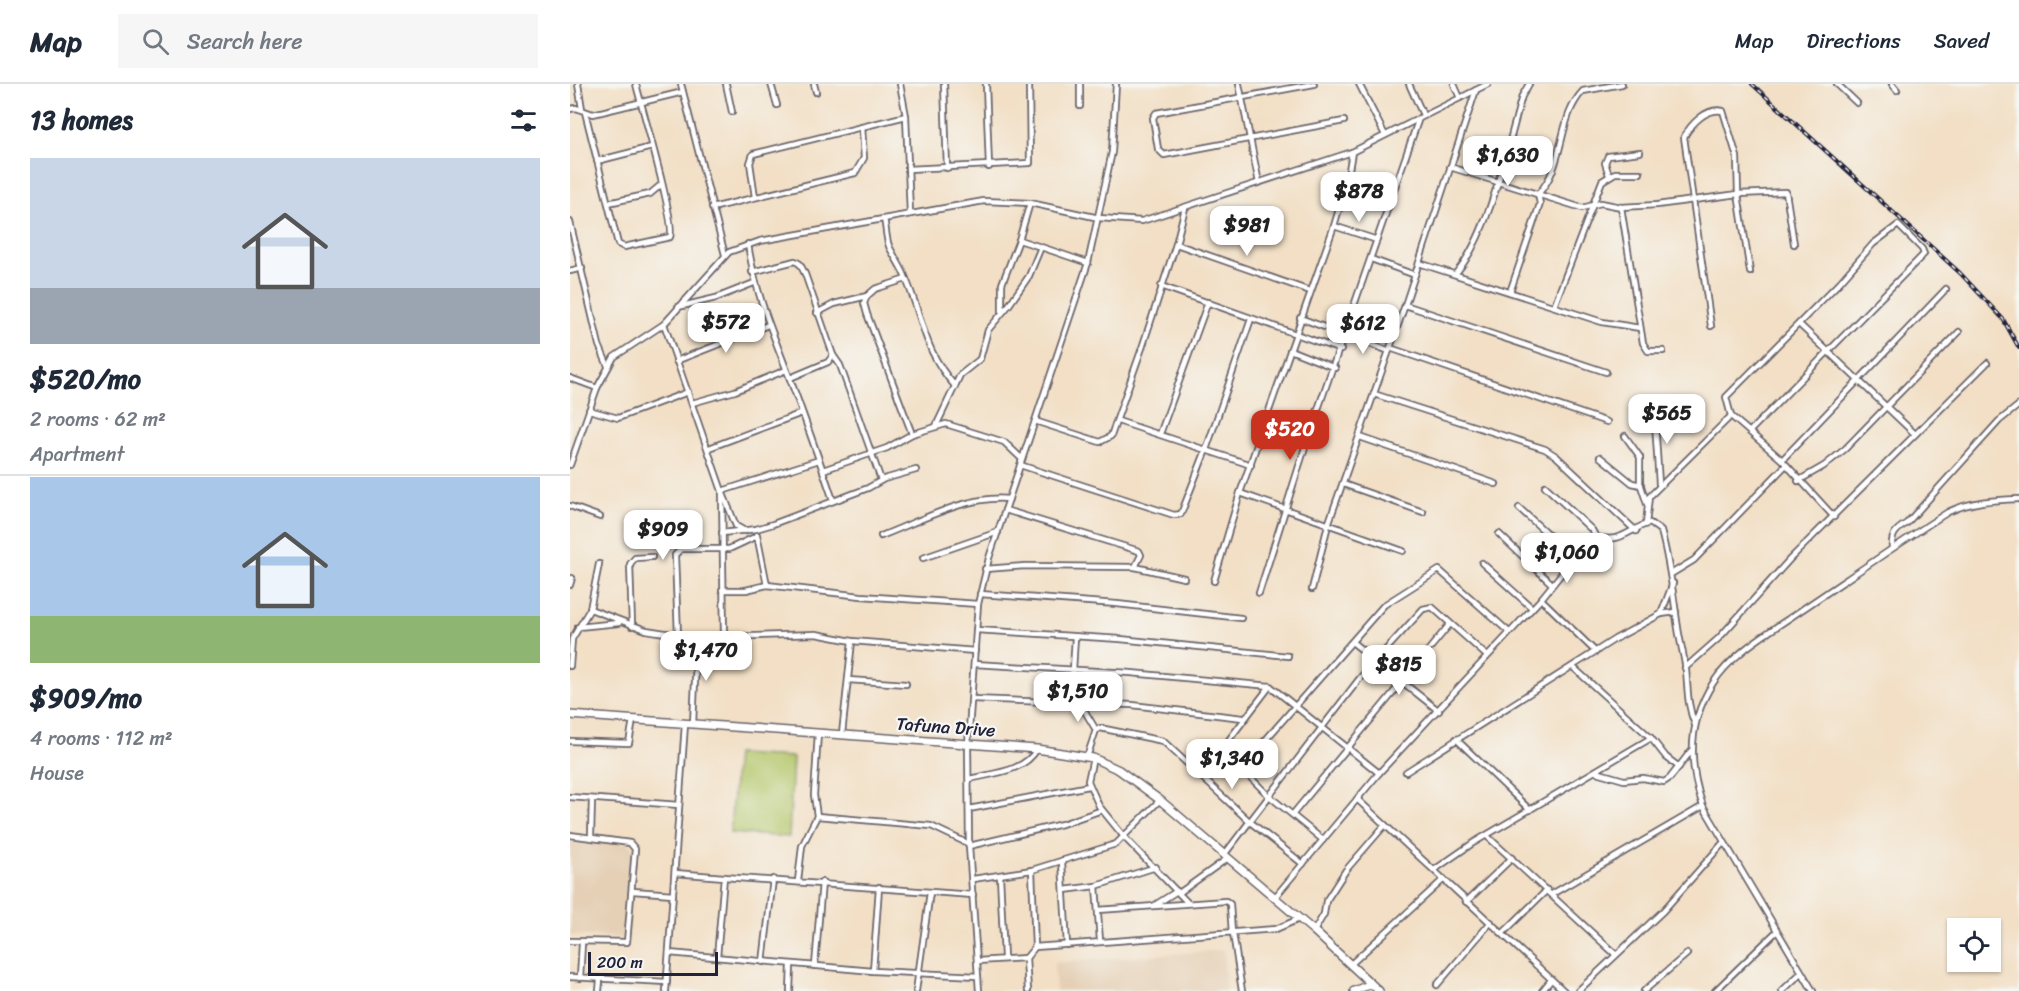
<!DOCTYPE html>
<html lang="en">
<head>
<meta charset="utf-8">
<style>
  body { margin:0; font-family:Sriracha,sans-serif; background:#f6f6f7; color:#1f2937; height:100vh; display:flex; flex-direction:column; font-size:22px; white-space:nowrap }
  * { box-sizing:border-box; margin:0 }
  p { font-size:20px; color:#747a83 }
  .icon { flex:none; width:33px; height:33px; fill:none; stroke:currentColor; stroke-width:2; stroke-linecap:round; stroke-linejoin:round }
  .map { position:relative; flex:1; overflow:hidden }
  .drawer { display:flex; flex-direction:column; background:#fff; width:570px }
  .drawer>* { flex:none }
  .controls { position:absolute; left:1377px; top:834px; display:grid; gap:12px }
  .controls a { display:grid; place-items:center; width:54px; height:54px; border-radius:0px; background:#fff; box-shadow:0 2px 4px #0004; font-size:30px }
  .scale { position:absolute; left:18px; bottom:15px; width:130px; box-sizing:border-box; padding-left:6px; border:3px solid #22223b; border-top:0; font-size:16px; line-height:21px; white-space:nowrap; color:#22223b; -webkit-text-stroke:4px #f6f6f2; paint-order:stroke }
  .price { position:absolute; translate:-50% -51px; padding:0 14px; border-radius:12px; background:#fff; color:#222; font-size:20px; line-height:39px; filter:drop-shadow(0 2px 3px #0008) }
  .price::after { content:''; position:absolute; left:50%; top:36px; width:18px; height:14px; margin-left:-9px; background:inherit; clip-path:polygon(0 0,100% 0,50% 100%) }
  .price.on { background:#c8321e; color:#fff }
  ul { padding:0; list-style:none }
  li { display:grid; align-content:center; gap:12px; height:318px; padding:0 30px }
  li+li { border-top:2px solid #e0e1e3 }
  li span { display:grid; place-items:center; height:186px; border-radius:0px; color:#555 }
  li>.icon { margin-inline-start:auto }
  span .icon { width:108px; height:108px; fill:#fffc; stroke-width:1 }
  li b { font-size:26px }
  h2 { display:flex; justify-content:space-between; align-items:center; height:72px; padding:0 30px; font-size:26px }
  header { display:flex; align-items:center; gap:36px; box-sizing:border-box; height:84px; padding:0 30px; background:#fff; border-bottom:2px solid #e0e1e3 }
  header strong { font-size:28px }
  nav { display:flex; gap:33px; margin-inline-start:auto; font-size:21px }
  .search { width:420px; height:54px; background:#f6f6f7; display:flex; align-items:center; gap:15px; box-sizing:border-box; padding:0 21px; border-radius:0px; color:#747a83; font-size:22px }
  main { display:flex; flex:1; min-height:0 }
  .map>svg:first-child { display:block }
  .built { fill:#e5d0b6 }
  .park { fill:#b4c669; stroke:#6b7452; stroke-width:1.5 }
  .lines { fill:none; stroke-linecap:round; stroke-linejoin:round }
  .minor-casing { stroke:#6b646b; stroke-width:8 }
  .secondary-casing { stroke:#6b646b; stroke-width:10 }
  .minor { stroke:#fff; stroke-width:4.5 }
  .secondary { stroke:#fff; stroke-width:7 }
  .rail-casing { stroke:#22223b; stroke-width:4 }
  .rail { stroke:#f6f6f2; stroke-width:1.5; stroke-dasharray:4.5; stroke-linecap:butt }
  .labels { text-anchor:middle; stroke-width:4.5; stroke-linejoin:round; paint-order:stroke }
  .street-label { font-size:18px; fill:#22223b; stroke:#f6f6f2 }
</style>
</head>
<body>
<header>
<strong>Map</strong>
<div class="search"><svg class="icon" aria-label="search" viewBox="0 0 24 24"><circle cx="10" cy="10" r="6"/><path d="M15 15l6 6"/></svg>Search here</div>
<nav><a>Map</a><a>Directions</a><a>Saved</a></nav>
</header>
<main>
<section class="drawer">
<h2>13 homes<svg class="icon" aria-label="filters" viewBox="0 0 24 24"><path d="M4 7h16M4 17h16"/><circle cx="9" cy="7" r="2"/><circle cx="15" cy="17" r="2"/></svg></h2>
<ul>
<li><span style="background:linear-gradient(#c9d6e8 70%,#9aa5b1 0)"><svg class="icon" aria-label="home" viewBox="0 0 24 24"><path d="M3 11l9-7 9 7M6 9v11h12V9"/></svg></span><div><b>$520/mo</b><p>2 rooms · 62 m²</p><p>Apartment</p></div></li>
<li><span style="background:linear-gradient(#a9c7e8 75%,#8fb573 0)"><svg class="icon" aria-label="home" viewBox="0 0 24 24"><path d="M3 11l9-7 9 7M6 9v11h12V9"/></svg></span><div><b>$909/mo</b><p>4 rooms · 112 m²</p><p>House</p></div></li>
</ul>
</section>
<div class="map">
<svg width="1449" height="907" viewBox="0 0 1449 907">
  <rect width="100%" height="100%" fill="#f6f6f2"/>
  <filter id="ink" filterUnits="userSpaceOnUse"><feTurbulence type="fractalNoise" baseFrequency=".0167" numOctaves="2"/><feDisplacementMap in="SourceGraphic" scale="12" xChannelSelector="R" yChannelSelector="G"/><feConvolveMatrix kernelMatrix="1 2 1 2 8 2 1 2 1" color-interpolation-filters="sRGB"/></filter>
  <filter id="wash" filterUnits="userSpaceOnUse"><feTurbulence type="fractalNoise" baseFrequency=".008" numOctaves="4" result="noise"/><feDisplacementMap in="SourceGraphic" scale="24" xChannelSelector="R" yChannelSelector="G"/><feGaussianBlur stdDeviation="1.35" result="paint"/><feColorMatrix in="noise" values="0 0 0 0 0 0 0 0 0 0 0 0 0 0 0 0 0 1.4 0 .05"/><feComposite in="paint" operator="in"/></filter>
  <g filter="url(#wash)">
    <rect width="100%" height="100%" fill="#f2dfc5"/>
    <g class="built">
      <polygon points="0,756 60,760 64,765 59,854 0,851"/>
      <polygon points="654,866 655,907 486,907 484,879"/>
    </g>
    <polygon class="park" points="166,670 223,673 219,753 160,749"/>
  </g>
  <g filter="url(#ink)">
    <g class="lines">
      <g class="minor-casing">
        <g id="minor">
          <polyline points="8,0 12,25"/>
          <polyline points="111,0 155,171"/>
          <polyline points="156,0 162,28"/>
          <polyline points="201,0 207,21"/>
          <polyline points="244,0 246,8"/>
          <polyline points="330,0 336,32 340,130"/>
          <polyline points="374,0 377,84"/>
          <polyline points="416,0 419,83"/>
          <polyline points="510,0 510,22"/>
          <polyline points="669,0 689,99"/>
          <polyline points="744,0 586,29 583,34 588,65 594,71 774,37"/>
          <polyline points="789,0 815,51"/>
          <polyline points="839,0 853,31"/>
          <polyline points="884,0 890,14"/>
          <polyline points="1267,0 1287,19"/>
          <polyline points="1322,0 1327,6"/>
          <polyline points="0,25 6,24 23,30 113,8"/>
          <path d="M 15,28 L 48,160 L 54,163 L 100,153 C 107,142 71,21 66,0"/>
          <polyline points="27,77 82,63"/>
          <polyline points="880,83 1012,124 1031,119 1051,123 1087,121 1168,110 1180,188"/>
          <polyline points="338,85 460,79 459,0"/>
          <polyline points="1039,91 1035,79 1038,72 1070,68"/>
          <polyline points="185,113 180,79 183,70 336,32"/>
          <polyline points="38,119 80,110 92,100"/>
          <polyline points="1051,123 1073,259 1078,267 1093,267"/>
          <polyline points="142,124 285,89 294,74 292,43"/>
          <path d="M 314,135 C 316,143 316,154 319,162 C 324,173 332,183 336,195 C 354,237 353,266 385,302 L 366,342"/>
          <polyline points="0,138 29,261 38,282"/>
          <polyline points="764,142 807,156"/>
          <polyline points="449,156 460,119"/>
          <path d="M 178,160 C 186,212 202,247 220,295 C 235,335 249,375 263,416"/>
          <polyline points="606,160 740,207"/>
          <polyline points="801,175 845,191"/>
          <polyline points="849,179 1032,238 1070,244"/>
          <polyline points="0,187 12,184"/>
          <polyline points="182,188 225,177 230,180 235,190 263,271 258,278 220,294"/>
          <path d="M 886,189 C 919,151 938,61 952,12 L 959,0"/>
          <polyline points="591,202 771,266"/>
          <path d="M 940,208 L 970,120 L 968,110 C 996,80 987,34 1013,7 L 1052,0"/>
          <polyline points="297,212 294,219 297,230 342,350"/>
          <polyline points="835,221 1036,288"/>
          <polyline points="984,222 1032,97 1045,89 1070,89"/>
          <polyline points="108,223 146,214 184,199"/>
          <polyline points="432,228 432,200 449,156 471,163"/>
          <polyline points="247,229 264,220 297,212 305,205 336,195"/>
          <polyline points="730,234 819,267"/>
          <polyline points="94,240 152,407 166,442 175,447"/>
          <polyline points="1229,240 1345,350"/>
          <path d="M 1141,242 L 1114,53 C 1121,40 1137,23 1153,27 L 1167,73 L 1168,110 L 1216,108 L 1224,160"/>
          <polyline points="820,264 1037,338"/>
          <polyline points="720,266 765,284"/>
          <polyline points="263,271 270,281 311,396"/>
          <polyline points="106,277 198,241"/>
          <polyline points="0,294 27,304"/>
          <polyline points="385,302 390,291 410,275 418,246 439,221 459,192 471,163 518,179"/>
          <polyline points="804,310 975,365 986,372 1066,447"/>
          <polyline points="122,319 165,307 216,286"/>
          <polyline points="19,326 48,334 118,308"/>
          <polyline points="465,337 530,358 541,352 572,264 606,160 615,124"/>
          <polyline points="548,337 681,381"/>
          <polyline points="1180,347 1354,170 1352,165 1328,141 1303,160 1270,198 1156,313 1161,332 1212,376"/>
          <polyline points="590,350 638,218"/>
          <polyline points="1055,352 1070,373 1070,399 1077,420"/>
          <polyline points="790,353 926,400"/>
          <polyline points="139,364 232,329"/>
          <polyline points="1030,373 1062,399 1071,401"/>
          <polyline points="0,381 27,304 44,273 94,240 159,168 190,157 414,117 460,119 529,134 572,137 782,68 918,0"/>
          <polyline points="450,381 604,431 611,430 636,366 681,235"/>
          <polyline points="253,386 317,364 342,350 376,340 434,358 452,375"/>
          <polyline points="1228,397 1254,382 1275,365 1389,248"/>
          <polyline points="773,400 853,428"/>
          <polyline points="1089,400 1085,338 1090,329 1107,322"/>
          <polyline points="975,402 1022,446 1026,453"/>
          <polyline points="670,409 833,467"/>
          <polyline points="0,422 30,433"/>
          <polyline points="949,424 1005,475"/>
          <polyline points="435,426 569,467 571,471 565,483"/>
          <polyline points="1264,433 1212,376 1376,205"/>
          <polyline points="1076,440 1079,413 1161,332"/>
          <polyline points="152,449 186,445 203,440 298,404 314,395 346,386"/>
          <polyline points="929,450 982,500"/>
          <polyline points="187,451 197,501"/>
          <path d="M 311,452 C 348,438 399,410 439,415"/>
          <path d="M 1322,464 C 1321,450 1326,446 1337,439 L 1429,337 L 1449,321"/>
          <polyline points="353,474 428,448"/>
          <polyline points="912,479 961,523"/>
          <polyline points="415,485 455,482 565,483 614,494"/>
          <polyline points="1101,490 1124,476 1216,381"/>
          <polyline points="644,497 670,409 764,142 777,98 782,68"/>
          <polyline points="0,501 2,494"/>
          <polyline points="742,505 758,441 835,221 906,6"/>
          <polyline points="152,506 176,506 197,501 291,512 408,520"/>
          <polyline points="689,509 736,360 849,34"/>
          <polyline points="410,510 547,520 671,534"/>
          <polyline points="971,515 1026,568"/>
          <polyline points="20,525 76,546 127,554 246,550 282,557 405,567"/>
          <polyline points="1091,530 1103,499"/>
          <polyline points="62,542 60,480 65,474 82,473"/>
          <polyline points="8,543 49,539"/>
          <polyline points="406,546 550,555 718,572"/>
          <polyline points="108,552 105,471 111,465 159,465 187,452"/>
          <polyline points="154,553 152,407 249,376"/>
          <polyline points="782,558 869,627"/>
          <polyline points="404,580 561,589 700,602 809,689"/>
          <polyline points="0,582 2,555 20,525 29,480"/>
          <polyline points="1004,584 1081,654 1096,673 1109,683"/>
          <polyline points="1115,584 1149,554 1220,475 1417,279"/>
          <polyline points="278,596 336,600"/>
          <polyline points="402,615 562,621 673,634"/>
          <polyline points="501,619 505,553"/>
          <polyline points="510,619 526,646"/>
          <polyline points="123,640 127,554"/>
          <polyline points="272,650 282,557"/>
          <polyline points="886,655 960,726"/>
          <polyline points="0,657 59,659 63,636"/>
          <polyline points="517,673 526,646 530,644 593,657 679,737 733,780"/>
          <polyline points="523,674 518,697 529,722 555,754 618,819"/>
          <polyline points="671,684 656,668 655,661 700,602"/>
          <polyline points="836,688 1045,555 1091,530 1106,528"/>
          <polyline points="1026,688 1054,696 1073,694 1094,698 1100,694 1121,667"/>
          <path d="M 399,695 C 424,689 454,688 467,665"/>
          <polyline points="0,713 109,721"/>
          <polyline points="787,715 994,907"/>
          <polyline points="399,725 519,702"/>
          <polyline points="723,730 880,540"/>
          <polyline points="247,732 361,742 399,760"/>
          <polyline points="0,751 60,759 65,765 57,858 0,857"/>
          <polyline points="21,752 22,715"/>
          <polyline points="917,752 1045,870"/>
          <polyline points="753,756 698,711 671,684 814,521 869,486 939,548"/>
          <polyline points="399,762 492,740 532,726"/>
          <polyline points="654,771 790,594 853,525 862,523 917,572"/>
          <polyline points="492,778 497,861"/>
          <polyline points="462,786 465,863"/>
          <polyline points="864,786 903,759 1081,654"/>
          <polyline points="105,789 154,793 147,873"/>
          <polyline points="430,792 434,873"/>
          <polyline points="154,793 403,811"/>
          <polyline points="403,795 462,786 546,760 590,716"/>
          <polyline points="228,797 232,762 247,732 244,711 248,649"/>
          <polyline points="526,802 530,857"/>
          <polyline points="494,806 526,802 586,783"/>
          <polyline points="63,807 103,810"/>
          <polyline points="609,809 658,774"/>
          <polyline points="982,810 1133,722"/>
          <path d="M 705,813 L 809,689 L 971,515 L 1013,463 L 1026,453 C 1052,460 1058,445 1080,439 L 1091,447 C 1100,479 1103,511 1108,544 C 1110,558 1114,572 1116,586 C 1118,606 1117,621 1125,641"/>
          <polyline points="896,818 942,774"/>
          <polyline points="585,821 607,807"/>
          <polyline points="528,826 656,817 660,820 662,849"/>
          <polyline points="744,847 754,830 756,817 776,786 815,741"/>
          <polyline points="663,849 672,907"/>
          <polyline points="933,849 977,806"/>
          <polyline points="99,869 303,887 408,892"/>
          <polyline points="456,874 465,863 706,845 729,835"/>
          <polyline points="407,877 456,874 458,907"/>
          <polyline points="193,878 203,795"/>
          <polyline points="781,880 874,795"/>
          <polyline points="245,882 252,798"/>
          <polyline points="303,887 309,803"/>
          <polyline points="0,893 97,898"/>
          <polyline points="10,894 12,859"/>
          <polyline points="867,901 921,838"/>
          <polyline points="29,907 30,896"/>
          <polyline points="96,907 115,640"/>
          <polyline points="220,907 221,881"/>
          <polyline points="346,907 360,808"/>
          <polyline points="409,907 399,762 398,660 408,520 419,474 518,179 542,68 546,0"/>
          <polyline points="972,907 981,896"/>
          <polyline points="1008,907 1093,827 1153,759"/>
          <polyline points="1074,907 1117,870"/>
          <polyline points="1145,907 1206,848"/>
          <polyline points="1212,907 1231,889"/>
          <path d="M 1243,907 L 1133,722 C 1118,680 1118,638 1143,599 C 1163,568 1200,548 1230,527 C 1279,494 1328,460 1378,428 C 1402,417 1423,416 1449,415"/>
        </g>
      </g>
      <g class="secondary-casing">
        <g id="secondary">
          <polyline points="0,631 467,665 523,674 549,686 590,716 744,847 809,907"/>
          <polyline points="784,907 801,900"/>
        </g>
      </g>
      <use href="#minor" class="minor"/>
      <use href="#secondary" class="secondary"/>
      <g class="rail-casing">
        <polyline id="rail" points="1182,0 1390,189 1433,235 1449,264"/>
      </g>
      <use href="#rail" class="rail"/>
    </g>
  </g>
  <g class="labels">
    <g class="street-label">
      <text transform="translate(376 643) rotate(4)" y="6">Tafuna Drive</text>
    </g>
  </g>
</svg>
<div class="controls">
<a><svg class="icon" aria-label="locate" viewBox="0 0 24 24"><circle cx="12" cy="12" r="6"/><path d="M12 2v4M12 18v4M2 12h4M18 12h4"/></svg></a>
</div>
<div class="scale">200 m</div>
<b class="price" style="left:938px;top:103px">$1,630</b>
<b class="price" style="left:789px;top:139px">$878</b>
<b class="price" style="left:677px;top:173px">$981</b>
<b class="price" style="left:156px;top:270px">$572</b>
<b class="price" style="left:793px;top:271px">$612</b>
<b class="price" style="left:1097px;top:361px">$565</b>
<b class="price on" style="left:720px;top:377px">$520</b>
<b class="price" style="left:93px;top:477px">$909</b>
<b class="price" style="left:997px;top:500px">$1,060</b>
<b class="price" style="left:136px;top:598px">$1,470</b>
<b class="price" style="left:829px;top:612px">$815</b>
<b class="price" style="left:508px;top:639px">$1,510</b>
<b class="price" style="left:662px;top:706px">$1,340</b>
</div>
</main>
</body>
</html>
